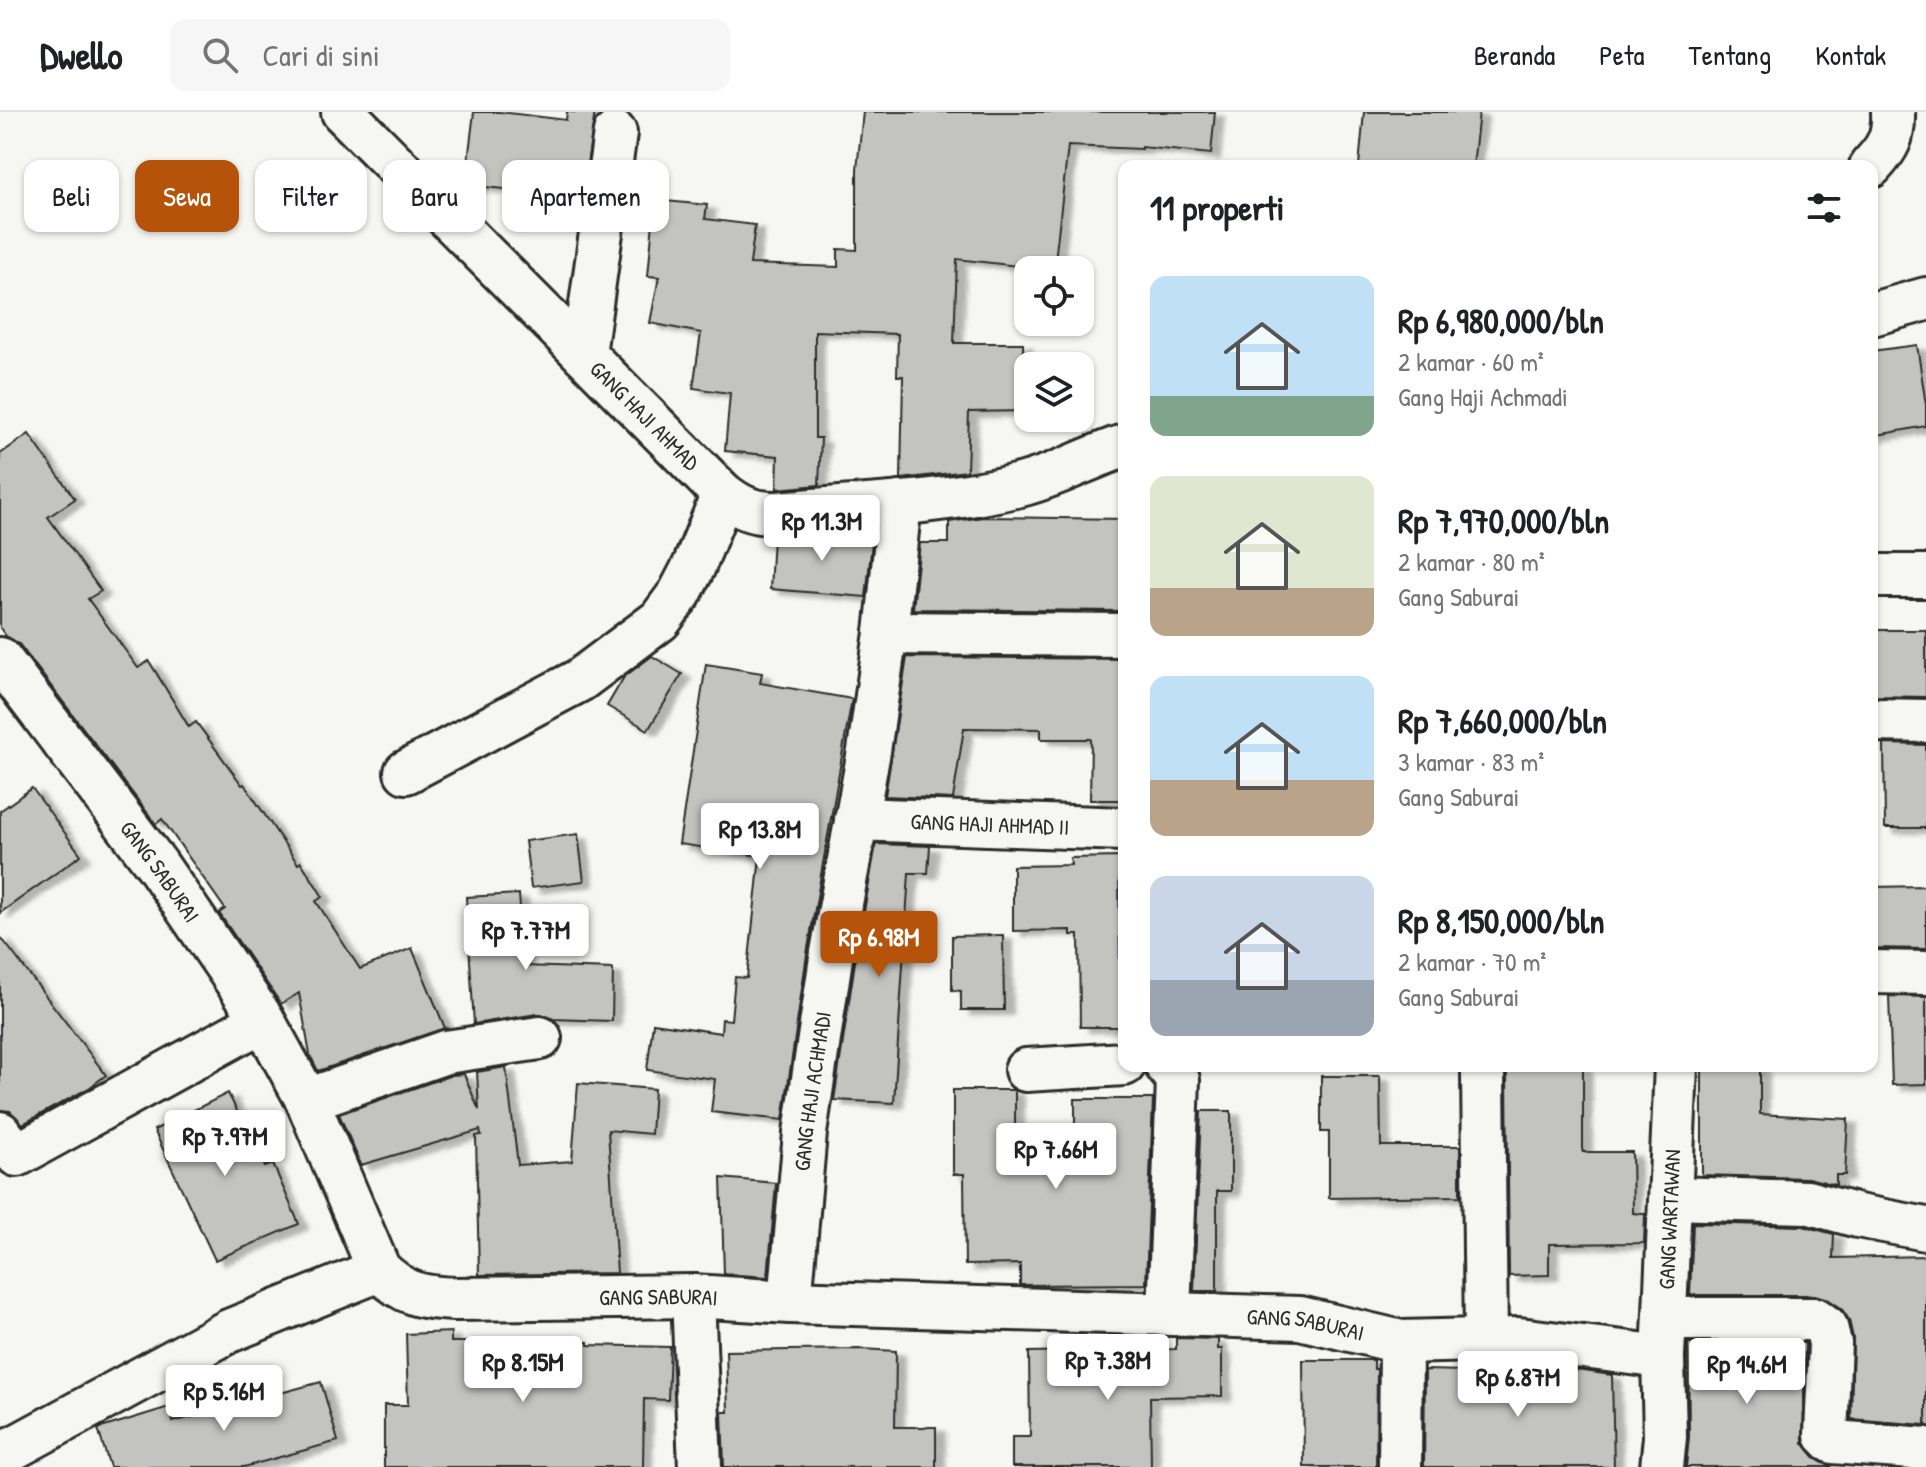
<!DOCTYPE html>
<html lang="id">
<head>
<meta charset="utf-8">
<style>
  body { margin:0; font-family:"Patrick Hand",sans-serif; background:#f6f6f6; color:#202124; height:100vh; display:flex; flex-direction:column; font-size:30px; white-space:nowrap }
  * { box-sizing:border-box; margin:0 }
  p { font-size:26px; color:#757577 }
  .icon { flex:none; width:44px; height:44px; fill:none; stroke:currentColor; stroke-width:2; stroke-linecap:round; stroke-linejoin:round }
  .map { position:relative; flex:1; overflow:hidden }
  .side { position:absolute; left:1118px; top:48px; width:760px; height:912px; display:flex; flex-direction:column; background:#fff; border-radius:16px; box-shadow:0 2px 6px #0004 }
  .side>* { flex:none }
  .guide { position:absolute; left:24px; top:48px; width:760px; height:72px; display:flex; gap:16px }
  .tools { position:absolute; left:1014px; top:144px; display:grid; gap:16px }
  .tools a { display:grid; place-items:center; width:80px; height:80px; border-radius:16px; background:#fff; box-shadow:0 2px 6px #0004; font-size:40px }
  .price { position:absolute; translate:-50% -68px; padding:0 18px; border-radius:8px; background:#fff; color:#222; font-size:26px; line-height:52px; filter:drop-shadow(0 2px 4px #0008) }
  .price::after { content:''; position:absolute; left:50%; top:48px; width:24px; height:18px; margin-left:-12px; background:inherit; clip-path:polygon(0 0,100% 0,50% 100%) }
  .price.active { background:#b45309; color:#fff }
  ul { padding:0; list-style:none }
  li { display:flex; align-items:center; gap:24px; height:200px; padding:0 32px }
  li span { display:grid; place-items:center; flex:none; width:224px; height:160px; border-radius:16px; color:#555 }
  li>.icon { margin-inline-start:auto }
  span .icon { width:96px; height:96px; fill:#fffc; stroke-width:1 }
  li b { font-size:34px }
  h2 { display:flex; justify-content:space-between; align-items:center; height:96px; padding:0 32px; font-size:34px }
  .tag { padding:0 28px; border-radius:16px; background:#fff; box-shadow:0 2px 6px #0004; font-size:28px; line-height:72px }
  .tag.active { background:#b45309; color:#fff }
  header { display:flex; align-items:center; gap:48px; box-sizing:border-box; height:112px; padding:0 40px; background:#fff; border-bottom:2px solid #e0e0e0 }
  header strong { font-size:38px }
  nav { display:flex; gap:44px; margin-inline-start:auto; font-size:28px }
  .search { width:560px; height:72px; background:#f6f6f6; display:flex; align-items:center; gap:20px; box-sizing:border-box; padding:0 28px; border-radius:16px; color:#757577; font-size:30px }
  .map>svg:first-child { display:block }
  .building { fill:#c3c3c0; stroke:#2b2b2b; stroke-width:2; filter:url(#shadow) }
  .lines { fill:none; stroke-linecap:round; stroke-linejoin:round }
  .minor-casing { stroke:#2b2b2b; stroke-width:48 }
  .minor { stroke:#f6f6f2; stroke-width:42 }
  .labels { text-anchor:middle; stroke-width:6; stroke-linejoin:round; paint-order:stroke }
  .street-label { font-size:22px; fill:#2b2b2b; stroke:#f6f6f2 }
</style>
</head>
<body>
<header>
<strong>Dwello</strong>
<div class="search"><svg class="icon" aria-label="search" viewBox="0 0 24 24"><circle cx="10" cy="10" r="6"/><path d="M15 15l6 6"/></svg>Cari di sini</div>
<nav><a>Beranda</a><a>Peta</a><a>Tentang</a><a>Kontak</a></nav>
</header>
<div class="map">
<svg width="1926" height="1355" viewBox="0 0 1926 1355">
  <defs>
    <filter id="shadow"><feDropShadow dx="9" dy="5" stdDeviation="2" flood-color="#0004"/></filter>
  </defs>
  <rect width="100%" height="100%" fill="#f6f6f2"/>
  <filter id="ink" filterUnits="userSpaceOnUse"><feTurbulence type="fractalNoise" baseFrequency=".0125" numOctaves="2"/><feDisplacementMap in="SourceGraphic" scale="16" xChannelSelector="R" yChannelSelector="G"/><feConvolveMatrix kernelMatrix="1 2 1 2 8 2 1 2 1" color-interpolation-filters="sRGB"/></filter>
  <g filter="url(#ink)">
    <g class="building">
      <polygon points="474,0 500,0 566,8 567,0 595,0 582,85 465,73"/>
      <polygon points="863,0 1215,0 1211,42 1142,35 1142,37 1068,34 1054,158 957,147 954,231 1023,231 1023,299 969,300 967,359 901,367 903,264 897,264 898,222 815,219 815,326 821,326 819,373 777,377 778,344 725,339 730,281 693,276 701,221 650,211 659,165 648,164 655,88 707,93 705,107 755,113 750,152 838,155 838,137 857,138 857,57"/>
      <polygon points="1364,0 1479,0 1473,54 1359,54"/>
      <polygon points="1917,233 1926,293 1926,314 1872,324 1872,239"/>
      <polygon points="29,322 75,387 48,405 101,479 88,487 138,556 149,549 189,615 196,610 242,673 244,672 298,752 301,750 323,785 316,789 360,857 412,836 445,916 318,959 310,943 299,881 281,892 219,801 225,797 162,707 156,712 19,532 6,524 0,516 0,342"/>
      <polygon points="983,405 1124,407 1124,499 913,497 920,431 949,431 949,410"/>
      <polygon points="850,419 873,421 866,485 770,477 773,425"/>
      <polygon points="1872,518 1926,518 1926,585 1872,584"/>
      <polygon points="652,544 682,562 648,618 607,594 624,565"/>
      <polygon points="907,545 1124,547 1124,688 1090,688 1091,627 1041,627 1041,617 964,616 953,687 885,684"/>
      <polygon points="706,552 762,561 760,571 852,587 807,842 783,1008 711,1000 715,967 647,958 653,911 721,921 722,907 731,908 735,865 747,866 760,744 679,732"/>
      <polygon points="1884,632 1926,633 1926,716 1885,716"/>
      <polygon points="32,676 81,743 0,801 0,699"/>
      <polygon points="578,722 584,769 531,776 525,729"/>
      <polygon points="876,732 930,734 928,761 909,761 894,991 834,988 855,850"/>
      <polygon points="1119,745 1120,878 1124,877 1124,915 1080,915 1079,823 1071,823 1071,818 1013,819 1013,754 1071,753 1070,746"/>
      <polygon points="1926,774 1926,837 1872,836 1872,775"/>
      <polygon points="519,782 524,854 613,857 612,909 553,907 537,902 474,912 466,785"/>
      <polygon points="1003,823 1004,898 961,898 961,879 952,878 952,824"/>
      <polygon points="0,824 106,963 89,976 23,1012 10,999 0,998"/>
      <polygon points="1889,884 1926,885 1926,972 1892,973"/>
      <polygon points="1505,954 1583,954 1583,1040 1632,1040 1633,1101 1645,1102 1644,1131 1549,1132 1549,1163 1509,1164 1507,963"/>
      <polygon points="1702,954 1760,954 1760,1002 1848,1007 1845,1063 1836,1063 1836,1073 1808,1066 1702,1063"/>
      <polygon points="506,955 518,1053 572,1049 578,971 654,977 651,1022 608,1018 617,1161 479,1163 476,1024 481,1023 480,1018 361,1053 339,1002 452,963 464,962 479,998 477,960"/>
      <polygon points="1321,964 1380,964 1381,1034 1460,1034 1460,1084 1329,1086 1329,1020 1321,1020"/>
      <polygon points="953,978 1013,978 1015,979 1015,1028 1075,1027 1075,987 1153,987 1146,1172 1020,1173 1020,1152 965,1153 964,1062 953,1062"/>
      <polygon points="228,981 265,1055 273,1052 299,1112 215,1148 154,1018"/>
      <polygon points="1201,999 1231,999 1231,1079 1217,1079 1217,1179 1194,1179"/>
      <polygon points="721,1066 776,1071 768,1165 724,1162"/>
      <polygon points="1693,1111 1803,1114 1834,1122 1833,1146 1926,1144 1926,1313 1851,1307 1853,1226 1849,1208 1841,1196 1829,1188 1815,1183 1690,1183"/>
      <polygon points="451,1220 451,1230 588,1230 588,1233 670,1235 668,1288 644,1287 643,1355 384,1355 384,1293 408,1293 406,1222"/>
      <polygon points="1176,1226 1218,1227 1218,1237 1222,1237 1222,1284 1150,1285 1151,1355 1012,1355 1012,1325 1030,1325 1029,1240 1176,1237"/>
      <polygon points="1688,1231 1805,1231 1803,1331 1816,1347 1832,1355 1686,1355 1689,1325"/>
      <polygon points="862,1237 896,1239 895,1315 936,1315 936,1355 724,1355 722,1300 728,1300 726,1239"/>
      <polygon points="1303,1248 1374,1248 1374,1257 1377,1257 1376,1355 1304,1355"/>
      <polygon points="1425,1258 1507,1260 1507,1258 1576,1258 1612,1263 1614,1355 1424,1355"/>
      <polygon points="321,1270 338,1329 244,1355 110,1355 98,1317 169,1295 173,1310"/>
    </g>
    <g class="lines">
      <g class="minor-casing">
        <g id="minor">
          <path id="s1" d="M 343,0 L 723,382 C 740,395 752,401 774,401 C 855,394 940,392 1020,373 C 1055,365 1089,345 1124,334"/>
          <path d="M 1871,54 C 1888,36 1894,25 1893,0"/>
          <polyline points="1872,202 1926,187"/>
          <polyline points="584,242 615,21"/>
          <polyline points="1872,464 1926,464"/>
          <polyline points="886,521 1124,523"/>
          <path id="s2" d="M 0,547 L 157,753 L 263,908 L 307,988 L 379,1158 C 406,1183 419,1185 455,1187 L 693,1184 L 790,1190 L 1300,1206 L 1401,1230 L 1519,1227 L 1663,1245"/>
          <polyline points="1872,608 1926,609"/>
          <polyline points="406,660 580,568 660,508 680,481 694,454 723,382"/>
          <path id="s3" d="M 856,707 L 1124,717"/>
          <polyline points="1872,860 1926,861"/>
          <polyline points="1167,954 1178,968 1169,1201"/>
          <polyline points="1026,958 1124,952"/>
          <polyline points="1483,963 1486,1227"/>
          <polyline points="307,988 446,940 540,926"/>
          <polyline points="0,1021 17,1043 263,908"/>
          <polyline points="1671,1086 1807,1090 1858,1104 1926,1117"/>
          <polyline points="693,1184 700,1355"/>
          <path id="s4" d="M 790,1190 L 805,1021 L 831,846 L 869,639 L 886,521 L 900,391"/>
          <polyline points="1666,1207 1815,1207 1826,1215 1830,1231 1826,1323 1833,1330 1926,1337"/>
          <polyline points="4,1341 229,1219 379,1158"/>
          <polyline points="1400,1355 1401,1230"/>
          <path id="s5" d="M 1662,1355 L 1665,1325 L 1663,1245 L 1676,954"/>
        </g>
      </g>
      <use href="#minor" class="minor"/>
    </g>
  </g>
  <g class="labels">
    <g class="street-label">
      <text dy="8" stroke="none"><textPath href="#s1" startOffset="428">GANG HAJI AHMAD</textPath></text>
      <text dy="8" stroke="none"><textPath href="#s3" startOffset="134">GANG HAJI AHMAD II</textPath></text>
      <text dy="8" stroke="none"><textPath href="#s2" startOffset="266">GANG SABURAI</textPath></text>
      <text dy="8" stroke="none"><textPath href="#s4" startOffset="212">GANG HAJI ACHMADI</textPath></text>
      <text dy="8" stroke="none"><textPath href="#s5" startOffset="248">GANG WARTAWAN</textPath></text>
      <text dy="8" stroke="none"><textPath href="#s2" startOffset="1010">GANG SABURAI</textPath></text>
      <text dy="8" stroke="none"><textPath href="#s2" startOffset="1658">GANG SABURAI</textPath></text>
    </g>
  </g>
</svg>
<div class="tools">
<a><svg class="icon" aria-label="locate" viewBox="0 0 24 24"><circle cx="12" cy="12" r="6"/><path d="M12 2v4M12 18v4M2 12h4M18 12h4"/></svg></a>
<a><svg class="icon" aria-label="layers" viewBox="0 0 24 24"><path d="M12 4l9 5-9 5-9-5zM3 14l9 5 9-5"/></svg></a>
</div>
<b class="price" style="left:822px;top:451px">Rp 11.3M</b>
<b class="price" style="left:760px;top:759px">Rp 13.8M</b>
<b class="price" style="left:526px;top:860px">Rp 7.77M</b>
<b class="price active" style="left:879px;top:867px">Rp 6.98M</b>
<b class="price" style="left:225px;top:1066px">Rp 7.97M</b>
<b class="price" style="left:1056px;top:1079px">Rp 7.66M</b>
<b class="price" style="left:1108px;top:1290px">Rp 7.38M</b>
<b class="price" style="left:523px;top:1292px">Rp 8.15M</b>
<b class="price" style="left:1747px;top:1294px">Rp 14.6M</b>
<b class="price" style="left:1518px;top:1307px">Rp 6.87M</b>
<b class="price" style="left:224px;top:1321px">Rp 5.16M</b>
<div class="guide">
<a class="tag">Beli</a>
<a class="tag active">Sewa</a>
<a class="tag">Filter</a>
<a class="tag">Baru</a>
<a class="tag">Apartemen</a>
</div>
<section class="side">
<h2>11 properti<svg class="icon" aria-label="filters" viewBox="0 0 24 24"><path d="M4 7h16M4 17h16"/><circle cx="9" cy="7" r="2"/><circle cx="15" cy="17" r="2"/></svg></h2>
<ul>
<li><span style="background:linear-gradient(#bfe0f5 75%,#7fa58c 0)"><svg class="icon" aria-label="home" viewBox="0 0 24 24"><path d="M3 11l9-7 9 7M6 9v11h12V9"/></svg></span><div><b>Rp 6,980,000/bln</b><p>2 kamar · 60 m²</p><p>Gang Haji Achmadi</p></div></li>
<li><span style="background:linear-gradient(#dfe7d0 70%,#b9a48a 0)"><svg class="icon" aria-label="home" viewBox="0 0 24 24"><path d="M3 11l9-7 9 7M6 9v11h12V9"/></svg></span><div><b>Rp 7,970,000/bln</b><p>2 kamar · 80 m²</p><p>Gang Saburai</p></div></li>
<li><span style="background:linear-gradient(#bfe0f5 65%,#b9a48a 0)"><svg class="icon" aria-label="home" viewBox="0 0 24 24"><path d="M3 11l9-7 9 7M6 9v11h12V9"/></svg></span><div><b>Rp 7,660,000/bln</b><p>3 kamar · 83 m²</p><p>Gang Saburai</p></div></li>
<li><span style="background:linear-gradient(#c9d6e8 65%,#9aa5b1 0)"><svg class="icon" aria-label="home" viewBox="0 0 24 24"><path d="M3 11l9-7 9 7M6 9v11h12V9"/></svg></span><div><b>Rp 8,150,000/bln</b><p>2 kamar · 70 m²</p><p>Gang Saburai</p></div></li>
</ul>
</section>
</div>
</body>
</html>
